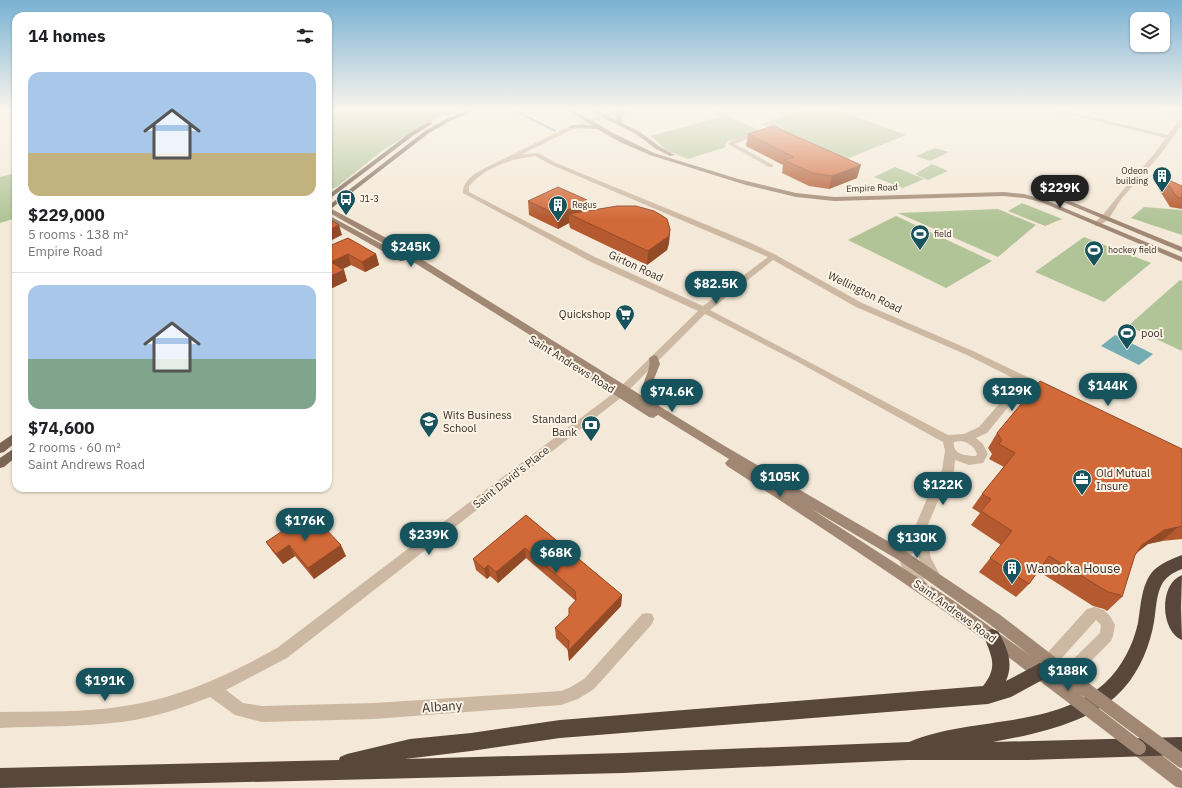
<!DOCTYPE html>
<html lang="en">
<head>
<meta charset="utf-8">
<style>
  body { margin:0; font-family:"IBM Plex Sans",sans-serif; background:#f2f2f2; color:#202124; height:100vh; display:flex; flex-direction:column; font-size:15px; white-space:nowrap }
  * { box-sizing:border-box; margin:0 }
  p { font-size:13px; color:#757577 }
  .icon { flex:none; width:22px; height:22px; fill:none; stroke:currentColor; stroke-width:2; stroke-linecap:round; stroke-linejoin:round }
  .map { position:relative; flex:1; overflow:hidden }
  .drawer { position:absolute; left:12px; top:12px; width:320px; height:480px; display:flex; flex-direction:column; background:#fff; border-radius:12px; box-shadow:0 1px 3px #0004 }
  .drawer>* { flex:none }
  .buttons { position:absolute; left:1130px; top:12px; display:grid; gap:8px }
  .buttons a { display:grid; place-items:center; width:40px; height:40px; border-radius:8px; background:#fff; box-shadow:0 1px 3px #0004; font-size:20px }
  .price { position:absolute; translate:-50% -34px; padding:0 9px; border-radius:14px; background:#17535c; color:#fff; font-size:13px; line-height:26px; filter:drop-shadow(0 1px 2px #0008) }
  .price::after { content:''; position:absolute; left:50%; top:24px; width:12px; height:9px; margin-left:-6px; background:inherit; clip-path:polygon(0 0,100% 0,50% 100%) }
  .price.current { background:#222; color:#fff }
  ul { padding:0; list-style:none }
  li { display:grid; align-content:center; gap:8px; height:212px; padding:0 16px }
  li+li { border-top:1px solid #e0e0e0 }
  li span { display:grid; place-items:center; height:124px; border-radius:12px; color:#555 }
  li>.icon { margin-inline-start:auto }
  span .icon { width:72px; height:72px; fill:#fffc; stroke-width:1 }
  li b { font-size:17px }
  h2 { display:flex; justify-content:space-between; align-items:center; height:48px; padding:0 16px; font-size:17px }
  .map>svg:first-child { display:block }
  .green { fill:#b1c497 }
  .water { fill:#74acb3 }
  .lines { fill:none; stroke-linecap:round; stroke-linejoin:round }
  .stream { stroke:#74acb3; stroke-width:2 }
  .minor { fill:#cdb9a3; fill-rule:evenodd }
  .secondary { fill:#a18874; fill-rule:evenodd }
  .primary { fill:#7b6555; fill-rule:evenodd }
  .motorway { fill:#59473c; fill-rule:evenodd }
  .secondary-bridge { stroke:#a18874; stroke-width:14 }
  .wall { fill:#b55a30 }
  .shaded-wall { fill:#934a27 }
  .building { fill:#d26938; stroke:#934a27 }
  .labels { text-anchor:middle; stroke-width:4; stroke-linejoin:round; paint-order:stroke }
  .far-poi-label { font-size:9px; fill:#372d26; stroke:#fbf3e5; text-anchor:start }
  .far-street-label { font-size:9px; fill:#372d26; stroke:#fbf3e5 }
  .street-label { font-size:11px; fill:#372d26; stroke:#fbf3e5 }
  .poi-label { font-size:11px; fill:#372d26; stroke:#fbf3e5; text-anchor:start }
  .near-poi-label { font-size:13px; fill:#372d26; stroke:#fbf3e5; text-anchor:start }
  .near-street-label { font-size:13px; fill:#372d26; stroke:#fbf3e5 }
</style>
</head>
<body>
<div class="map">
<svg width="1182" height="788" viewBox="0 0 1182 788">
  <rect width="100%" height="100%" fill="#f4e9d8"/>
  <g class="green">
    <polygon points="328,109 459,109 429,122 383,150 337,187 328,190"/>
    <polygon points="807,109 835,109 906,135 844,160 761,124"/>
    <polygon points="720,117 751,129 754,133 728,141 725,144 726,147 688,159 666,150 651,136"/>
    <polygon points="935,148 949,152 930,161 916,156"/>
    <polygon points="932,164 948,171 928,180 915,174"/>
    <polygon points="895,167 924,179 903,188 874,177"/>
    <polygon points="16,173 16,218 0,223 0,177"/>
    <polygon points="1022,203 1062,219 1045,226 1008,211"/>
    <polygon points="1144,207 1182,210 1182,235 1131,218"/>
    <polygon points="998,209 1036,225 998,257 898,213"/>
    <polygon points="896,216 992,261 946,288 848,240"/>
    <polygon points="1084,237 1151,263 1104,302 1035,272"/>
    <polygon points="1180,280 1182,281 1182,351 1128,326"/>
  </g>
  <polygon class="water" points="1115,335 1153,354 1139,365 1101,346"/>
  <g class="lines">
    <polyline class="stream" points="512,109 555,131"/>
    <g class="minor">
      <path d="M 619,109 L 627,109 L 569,131 L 522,154 L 538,153 L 556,163 L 751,243 L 776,255 L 862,303 L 973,351 L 1053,389 L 1054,391 L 1053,393 L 1049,394 L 1027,384 L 987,433 L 976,438 L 983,444 L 988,454 L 983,463 L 969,465 L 955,460 L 954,471 L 943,489 L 925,532 L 931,558 L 942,579 L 941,583 L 936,585 L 931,583 L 919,559 L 916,548 L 910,557 L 927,584 L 925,588 L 920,590 C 909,586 902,568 898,557 L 914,529 L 932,487 L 942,470 L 945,451 L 943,442 L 796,361 L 705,314 L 623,396 L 287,658 L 226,690 L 243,703 L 262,706 L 374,703 L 561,691 L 569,688 L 584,679 L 642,614 L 647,613 L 652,614 L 654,619 L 652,624 L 594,689 L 578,699 L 561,705 L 374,719 L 262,722 L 235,715 L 210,697 C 182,708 152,718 122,722 C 82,727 41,726 0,728 L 0,712 C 41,711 84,713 124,706 C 179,698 229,675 277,648 L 615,392 L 698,311 L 589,261 L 463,193 C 463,180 474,174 485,168 L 564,129 ZM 535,156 L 552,165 L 768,257 L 703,306 L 595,257 L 469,192 L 469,186 C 486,167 511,159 535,156 ZM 773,260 L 856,307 L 967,355 L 1019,381 L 979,427 L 964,434 L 948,435 L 710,310 ZM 960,441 C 968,442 974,446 977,454 L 976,456 C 966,456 952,454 954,442 Z"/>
      <polygon points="705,109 712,109 757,129 758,134 735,144 773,165 773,167 769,167 728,144 732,140 753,132 752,131"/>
      <polygon points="1048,109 1057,109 1168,135 1180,119 1182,118 1182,125 1159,156 1122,198 1108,220 1098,226 1095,226 1095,222 1102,216 1118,196 1154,154 1166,138"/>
      <polygon points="1154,109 1164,109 1182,112 1182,116"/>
      <polygon points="1095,607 1104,610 1110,616 1115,625 1113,636 1111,641 1068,684 1063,686 1058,684 1056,679 1058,674 1100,633 1101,625 1096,620 1051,670 1046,672 1041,670 1039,665 1041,660 1087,609"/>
    </g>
    <g class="secondary">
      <polygon points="566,109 572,109 615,134 654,153 738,179 796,193 834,197 1004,192 1024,194 1045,200 1182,257 1182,262 1041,202 1024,198 1004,196 834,201 796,197 746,185 650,155 620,142 597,129 570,128 569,127 572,125 591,125"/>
      <polygon points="586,109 593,109 616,120 615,118 622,109 628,109 621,118 622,123 640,132 660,147 675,155 670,156 656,149 636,134"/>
      <polygon points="1037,191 1067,200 1182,247 1182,252 1063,202 1035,194 1034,193"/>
      <path d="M 328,207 L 392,241 L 644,397 C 639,380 652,374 649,358 L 654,355 L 657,356 L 660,364 L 652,384 L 652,390 L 659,406 L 723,445 L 908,553 L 999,614 L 1090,684 L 1092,689 L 1090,694 L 1085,696 L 1081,695 L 1082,699 L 1080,704 L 1075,706 L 1070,704 C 960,618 844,542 727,466 L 725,463 L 729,459 L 658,415 L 653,418 L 649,417 L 579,372 L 577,370 L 581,367 L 386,245 L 328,212 ZM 810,508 L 900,561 L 989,624 L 1031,656 L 954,601 Z"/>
      <polygon points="328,215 406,257 407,259 403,261 400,261 328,220"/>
      <polygon points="1139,740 1145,742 1182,771 1182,788 1176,787 1133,754 1131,748 1133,742"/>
    </g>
    <g class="primary">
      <polygon points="471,109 478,109 450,121 429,133 328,211 328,206 425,131 446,119"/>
      <polygon points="428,122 433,123 414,135 328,200 328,195 410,133"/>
      <polygon points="16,432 16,442 4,452 0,453 0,443"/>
      <polygon points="16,447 16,457 4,467 0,468 0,458"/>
    </g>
    <g class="motorway">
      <path d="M 1182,555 L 1182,569 C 1174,572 1165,577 1161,586 C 1156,597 1156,610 1154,622 C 1150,645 1140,670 1124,688 C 1095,722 1036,734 993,742 L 1182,737 L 1182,755 L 1028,760 L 907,760 L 623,773 L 0,788 L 0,768 L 339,760 L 340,757 L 347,754 L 410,739 L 471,733 L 560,720 L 983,686 C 998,667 992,657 984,637 L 986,631 L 992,629 L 998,631 C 1007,648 1014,662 1006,681 L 1040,663 L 1046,666 L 1049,672 L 1046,678 L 1011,697 L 988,704 L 560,738 L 471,751 L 405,759 L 623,753 L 909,742 C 970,716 1052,730 1105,683 C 1122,667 1133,645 1138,623 C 1141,606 1141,585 1153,571 C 1161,563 1172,559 1182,555 Z"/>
      <path d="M 1182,575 L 1181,607 L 1182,640 C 1161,632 1158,584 1182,575 Z"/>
    </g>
    <g class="secondary-bridge">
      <polyline points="1085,689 1182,761"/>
      <polyline points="1075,699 1139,748"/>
    </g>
  </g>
  <g class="wall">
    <polygon points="748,134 857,178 829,189 809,186 782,173 783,165 746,146"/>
    <polygon points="1164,178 1182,186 1182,209 1170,207 1158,188"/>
    <polygon points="587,200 587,211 670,229 669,243 667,250 647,265 570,228 569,223 558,229 529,215 528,201"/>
    <polygon points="328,245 329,246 376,254 379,265 365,272 351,265 342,269 344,270 347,281 328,290"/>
    <polygon points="997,433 1182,449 1182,539 1162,541 1148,544 1138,552 1135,555 1122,597 1107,611 1104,609 1093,606 1038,571 1029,584 1016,597 979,572 1001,545 971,525 980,513 972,508 982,494 1004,467 989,459 992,454 988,448"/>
    <polygon points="526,515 622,595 621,606 569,661 568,650 556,638 555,628 569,615 576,601 526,558 498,583 490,576 487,579 476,570 473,559"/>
    <polygon points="310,530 346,556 314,579 295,556 283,564 273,552 266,542"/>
  </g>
  <g class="shaded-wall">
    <polygon points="861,165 857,178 829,189 832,176"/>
    <polygon points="587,200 587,214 569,214 569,223 558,229 558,215"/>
    <polygon points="339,225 342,235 328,242 328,230"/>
    <polygon points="670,229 669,243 667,250 647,265 648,251"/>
    <polygon points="348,254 351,265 335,273 331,262"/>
    <polygon points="376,254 379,265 365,272 362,262"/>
    <polygon points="344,270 347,281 328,290 328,277"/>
    <polygon points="1178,527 1162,541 1148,544 1127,559 1142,545 1164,530"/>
    <polygon points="289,545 295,556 283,564 276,554"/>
    <polygon points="341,545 346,556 314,579 308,568"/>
    <polygon points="525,548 526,558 498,583 496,572"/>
    <polygon points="488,565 490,576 487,579 484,569"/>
    <polygon points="622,595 621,606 569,661 568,651"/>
  </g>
  <g class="building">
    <polygon points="773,126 861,165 832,176 812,173 784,160 794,157 748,134"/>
    <polygon points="1164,178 1182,186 1182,198 1177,197"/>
    <polygon points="558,187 587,200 558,215 528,201"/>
    <polygon points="617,206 636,206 654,211 661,215 667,219 670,229 669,236 648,251 569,214"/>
    <polygon points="328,218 339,225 328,230"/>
    <polygon points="348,238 376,254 362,262 348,254 331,262 344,270 328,277 328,245 329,246"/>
    <polygon points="1040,381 1182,449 1182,526 1178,527 1164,530 1142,545 1135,555 1122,597 1120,595 1108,592 1049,556 1029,584 990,558 1012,531 981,511 991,499 982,494 1015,453 999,444 1002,440 997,433"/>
    <polygon points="526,515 622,595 568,651 569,641 555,628 569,615 569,608 576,600 575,591 525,548 496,572 488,565 484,569 473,559"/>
    <polygon points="300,519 310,530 320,523 341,545 308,568 289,545 276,554 266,542"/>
  </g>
  <linearGradient id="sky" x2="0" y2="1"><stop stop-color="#79b1d3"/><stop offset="0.5" stop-color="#faf5ed"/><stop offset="1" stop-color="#faf5ed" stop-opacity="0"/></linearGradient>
  <rect width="1182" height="219" fill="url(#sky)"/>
  <defs>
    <g id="building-pin" transform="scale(1)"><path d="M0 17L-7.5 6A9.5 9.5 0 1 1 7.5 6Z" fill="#17535c" stroke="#fbf3e5"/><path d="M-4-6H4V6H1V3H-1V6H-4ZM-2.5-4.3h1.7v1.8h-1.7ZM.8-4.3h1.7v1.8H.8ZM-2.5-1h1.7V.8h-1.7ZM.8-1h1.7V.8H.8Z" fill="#fff"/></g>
    <g id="bus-pin" transform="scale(1)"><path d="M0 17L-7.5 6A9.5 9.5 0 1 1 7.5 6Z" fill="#17535c" stroke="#fbf3e5"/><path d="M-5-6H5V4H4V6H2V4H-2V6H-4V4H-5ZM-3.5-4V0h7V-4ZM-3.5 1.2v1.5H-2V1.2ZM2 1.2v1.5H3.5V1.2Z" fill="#fff"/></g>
    <g id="stadium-pin" transform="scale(1)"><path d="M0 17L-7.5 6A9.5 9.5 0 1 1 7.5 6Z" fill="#17535c" stroke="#fbf3e5"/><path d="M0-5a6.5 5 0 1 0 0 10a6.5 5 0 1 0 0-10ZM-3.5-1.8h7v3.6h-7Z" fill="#fff"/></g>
    <g id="supermarket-pin" transform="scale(1)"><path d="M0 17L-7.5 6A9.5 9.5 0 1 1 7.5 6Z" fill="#17535c" stroke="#fbf3e5"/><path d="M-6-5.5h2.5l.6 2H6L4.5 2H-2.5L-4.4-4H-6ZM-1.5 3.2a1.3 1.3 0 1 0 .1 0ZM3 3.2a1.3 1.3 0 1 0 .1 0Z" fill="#fff"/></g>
    <g id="university-pin" transform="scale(1)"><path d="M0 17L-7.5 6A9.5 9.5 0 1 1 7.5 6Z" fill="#17535c" stroke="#fbf3e5"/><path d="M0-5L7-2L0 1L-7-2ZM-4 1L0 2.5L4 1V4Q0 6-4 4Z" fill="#fff"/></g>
    <g id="bank-pin" transform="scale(1)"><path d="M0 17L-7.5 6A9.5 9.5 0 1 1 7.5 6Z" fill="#17535c" stroke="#fbf3e5"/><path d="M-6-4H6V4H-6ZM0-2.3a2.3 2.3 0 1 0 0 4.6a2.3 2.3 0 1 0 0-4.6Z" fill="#fff"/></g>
    <g id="office-pin" transform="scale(1)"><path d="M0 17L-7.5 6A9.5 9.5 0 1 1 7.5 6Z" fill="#17535c" stroke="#fbf3e5"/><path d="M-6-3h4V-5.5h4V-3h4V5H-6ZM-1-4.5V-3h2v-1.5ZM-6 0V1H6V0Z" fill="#fff"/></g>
  </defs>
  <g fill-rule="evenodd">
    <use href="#building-pin" x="1162" y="176"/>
    <use href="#bus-pin" x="346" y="199"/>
    <use href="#building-pin" x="558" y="205"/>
    <use href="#stadium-pin" x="920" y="234"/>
    <use href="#stadium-pin" x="1094" y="250"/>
    <use href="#supermarket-pin" x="625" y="314"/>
    <use href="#stadium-pin" x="1127" y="333"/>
    <use href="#university-pin" x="429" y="421"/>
    <use href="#bank-pin" x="591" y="425"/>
    <use href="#office-pin" x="1082" y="479"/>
    <use href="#building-pin" x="1012" y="568"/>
  </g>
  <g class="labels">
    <g class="far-poi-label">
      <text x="1148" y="174" text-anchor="end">Odeon<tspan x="1148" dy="10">building</tspan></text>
      <text x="360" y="202">J1-3</text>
      <text x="572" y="208">Regus</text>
      <text x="934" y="237">field</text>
      <text x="1108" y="253">hockey field</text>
    </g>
    <g class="far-street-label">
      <text transform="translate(872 188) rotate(-2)" y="3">Empire Road</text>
    </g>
    <g class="street-label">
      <text transform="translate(636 266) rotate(25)" y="4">Girton Road</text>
      <text transform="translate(865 292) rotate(26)" y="4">Wellington Road</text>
      <text transform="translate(572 364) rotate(32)" y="4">Saint Andrews Road</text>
      <text transform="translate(511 477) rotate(-38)" y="4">Saint David's Place</text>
      <text transform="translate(955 611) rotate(36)" y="4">Saint Andrews Road</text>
    </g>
    <g class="poi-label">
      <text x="611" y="318" text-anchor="end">Quickshop</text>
      <text x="1141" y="337">pool</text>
      <text x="443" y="419">Wits Business<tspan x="443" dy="13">School</tspan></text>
      <text x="577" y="423" text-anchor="end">Standard<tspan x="577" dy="13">Bank</tspan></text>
      <text x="1096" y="477">Old Mutual<tspan x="1096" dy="13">Insure</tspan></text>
    </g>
    <g class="near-poi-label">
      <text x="1026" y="573">Wanooka House</text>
    </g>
    <g class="near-street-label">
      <text transform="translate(442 706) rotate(-4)" y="5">Albany</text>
    </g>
  </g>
</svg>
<div class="buttons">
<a><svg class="icon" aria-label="layers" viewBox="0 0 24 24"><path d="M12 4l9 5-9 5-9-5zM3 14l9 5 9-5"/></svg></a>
</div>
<b class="price current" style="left:1060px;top:209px">$229K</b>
<b class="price" style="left:411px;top:268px">$245K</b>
<b class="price" style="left:716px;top:305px">$82.5K</b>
<b class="price" style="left:1108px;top:407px">$144K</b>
<b class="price" style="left:1012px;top:412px">$129K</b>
<b class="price" style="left:672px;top:413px">$74.6K</b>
<b class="price" style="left:780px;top:498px">$105K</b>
<b class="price" style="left:943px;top:506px">$122K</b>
<b class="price" style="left:305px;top:542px">$176K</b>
<b class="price" style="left:429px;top:556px">$239K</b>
<b class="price" style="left:917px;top:559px">$130K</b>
<b class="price" style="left:556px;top:574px">$68K</b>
<b class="price" style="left:1068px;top:692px">$188K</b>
<b class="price" style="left:105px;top:702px">$191K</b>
<section class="drawer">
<h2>14 homes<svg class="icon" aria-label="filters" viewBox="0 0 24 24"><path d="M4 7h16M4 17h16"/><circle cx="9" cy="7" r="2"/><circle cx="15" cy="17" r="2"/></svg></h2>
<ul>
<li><span style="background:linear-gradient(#a9c7e8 65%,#c2b280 0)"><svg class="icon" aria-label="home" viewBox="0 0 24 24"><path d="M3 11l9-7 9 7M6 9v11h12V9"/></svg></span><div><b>$229,000</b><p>5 rooms · 138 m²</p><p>Empire Road</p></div></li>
<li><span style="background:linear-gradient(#a9c7e8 60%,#7fa58c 0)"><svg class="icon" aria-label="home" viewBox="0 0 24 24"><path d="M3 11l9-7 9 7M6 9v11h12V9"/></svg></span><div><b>$74,600</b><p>2 rooms · 60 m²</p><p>Saint Andrews Road</p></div></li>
</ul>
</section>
</div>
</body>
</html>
